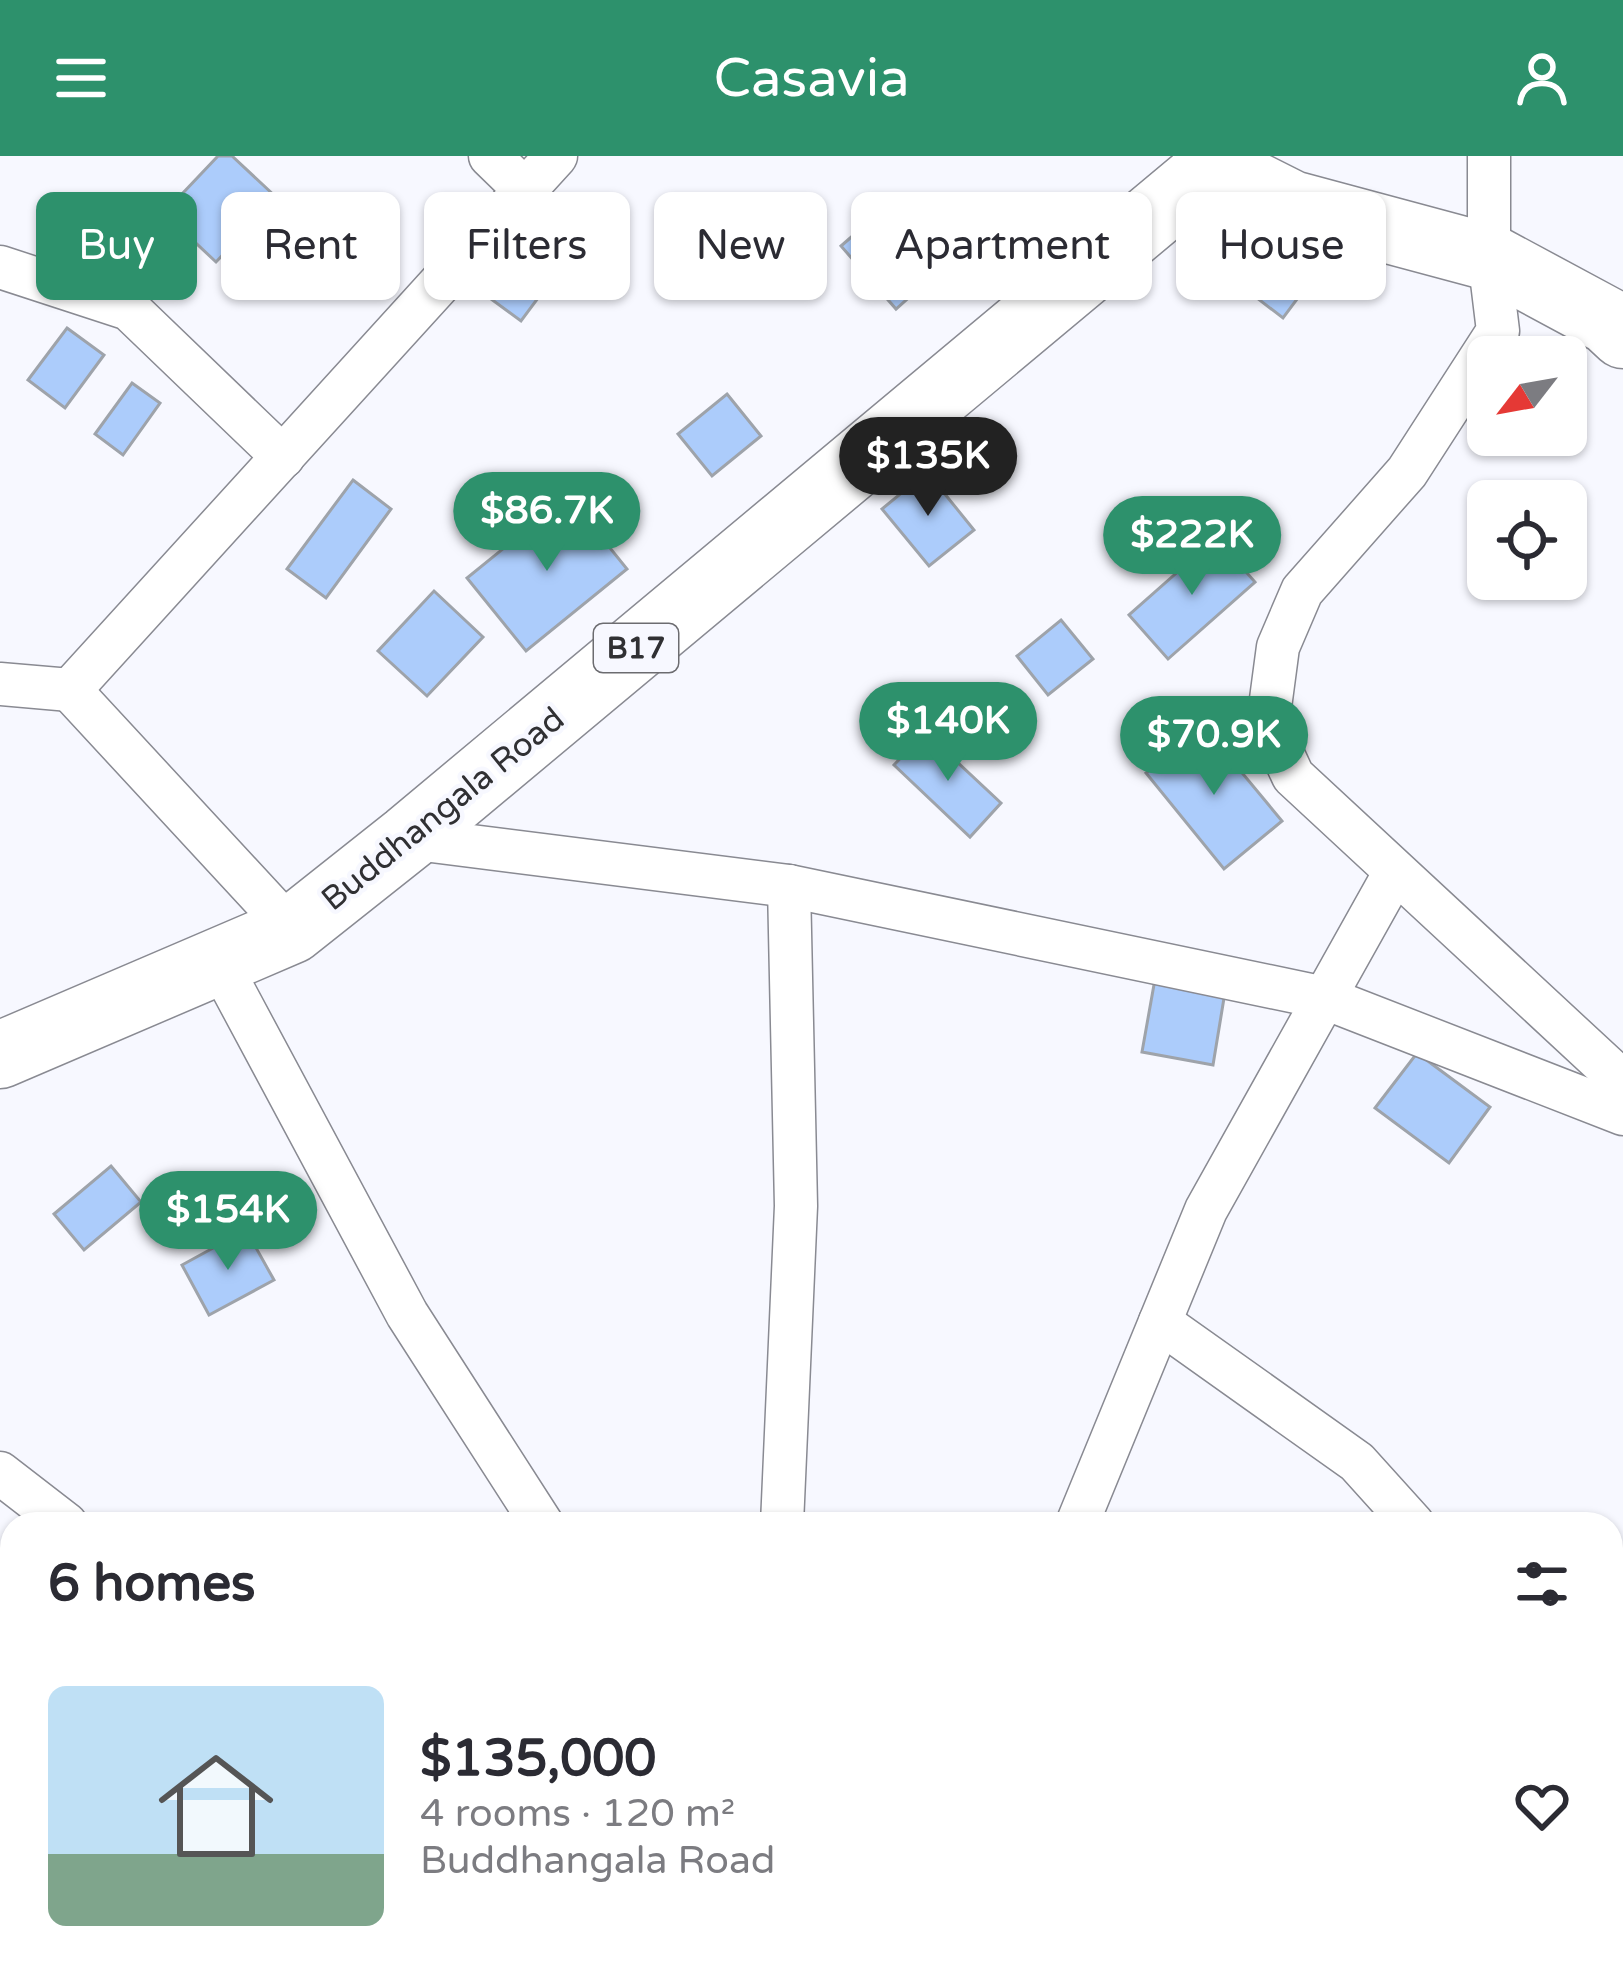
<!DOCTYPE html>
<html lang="en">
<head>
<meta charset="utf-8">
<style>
  body { margin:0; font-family:"Varela Round",sans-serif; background:#f7f7f7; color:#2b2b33; height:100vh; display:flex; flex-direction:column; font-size:45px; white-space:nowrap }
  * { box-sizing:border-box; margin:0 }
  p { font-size:39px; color:#7c7c81 }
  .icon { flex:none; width:66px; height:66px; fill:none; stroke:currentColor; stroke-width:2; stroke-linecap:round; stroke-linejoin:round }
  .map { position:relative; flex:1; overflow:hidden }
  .details { position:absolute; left:0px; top:1356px; width:1623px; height:468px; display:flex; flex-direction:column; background:#fff; border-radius:36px 36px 0 0; box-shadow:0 3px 9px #0004 }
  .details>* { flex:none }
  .top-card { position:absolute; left:36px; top:36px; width:1551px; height:108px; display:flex; gap:24px }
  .needle { width:78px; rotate:239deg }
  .buttons { position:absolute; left:1467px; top:180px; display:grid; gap:24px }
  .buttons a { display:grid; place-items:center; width:120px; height:120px; border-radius:18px; background:#fff; box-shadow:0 3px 9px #0004; font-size:60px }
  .price { position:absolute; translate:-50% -102px; padding:0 27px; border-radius:42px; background:#2d916c; color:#fff; font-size:39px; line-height:78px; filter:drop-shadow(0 3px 6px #0008) }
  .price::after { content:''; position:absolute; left:50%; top:72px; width:36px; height:27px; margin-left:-18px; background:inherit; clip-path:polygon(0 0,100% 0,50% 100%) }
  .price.on { background:#222; color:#fff }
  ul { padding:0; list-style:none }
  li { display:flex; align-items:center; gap:36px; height:300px; padding:0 48px }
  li+li { border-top:3px solid #e1e1e2 }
  li span { display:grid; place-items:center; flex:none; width:336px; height:240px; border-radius:18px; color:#555 }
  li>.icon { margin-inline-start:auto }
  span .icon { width:144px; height:144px; fill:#fffc; stroke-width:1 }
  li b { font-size:51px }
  h2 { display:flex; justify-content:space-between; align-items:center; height:144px; padding:0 48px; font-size:51px }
  .tag { padding:0 42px; border-radius:18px; background:#fff; box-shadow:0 3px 9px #0004; font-size:42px; line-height:108px }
  .tag.on { background:#2d916c; color:#fff }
  header { display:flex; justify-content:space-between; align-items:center; height:156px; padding:0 48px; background:#2d916c; color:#fff; font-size:54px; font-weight:600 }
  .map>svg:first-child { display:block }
  .green { fill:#fcd5f9 }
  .building { fill:#acccfb; stroke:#9ea3aa; stroke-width:3 }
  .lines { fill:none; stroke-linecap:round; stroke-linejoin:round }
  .minor-casing { stroke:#898a92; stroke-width:45 }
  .primary-casing { stroke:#898a92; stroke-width:69 }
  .minor { stroke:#fff; stroke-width:42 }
  .primary { stroke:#fff; stroke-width:66 }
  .labels { text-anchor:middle; stroke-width:9; stroke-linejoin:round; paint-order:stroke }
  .shield { fill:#f7f8ff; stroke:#6c6c70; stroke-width:3 }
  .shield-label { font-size:30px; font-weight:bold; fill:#303033 }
  .street-label { font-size:33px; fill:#303033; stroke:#f7f8ff }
</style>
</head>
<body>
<header><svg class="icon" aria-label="menu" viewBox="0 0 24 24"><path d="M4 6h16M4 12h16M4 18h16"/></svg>Casavia<svg class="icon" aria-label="person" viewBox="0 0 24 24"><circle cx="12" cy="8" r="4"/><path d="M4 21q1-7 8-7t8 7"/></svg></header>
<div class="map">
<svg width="1623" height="1824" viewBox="0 0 1623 1824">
  <rect width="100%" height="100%" fill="#f7f8ff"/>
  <polygon class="green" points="155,1812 930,1812 921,1824 154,1824"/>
  <g class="building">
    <polygon points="218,0 232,0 277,42 216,106 164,57"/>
    <polygon points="897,41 952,103 896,153 841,90"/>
    <polygon points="525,65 570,99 521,165 476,132"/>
    <polygon points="1272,74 1321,111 1283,162 1235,125"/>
    <polygon points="67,172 104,199 65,252 28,224"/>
    <polygon points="132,227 160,247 123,299 95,278"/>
    <polygon points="727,238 761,280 712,320 678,278"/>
    <polygon points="927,316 974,374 929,410 882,353"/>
    <polygon points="353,324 391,353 326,442 287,413"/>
    <polygon points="568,340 627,413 526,495 467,422"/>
    <polygon points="1216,382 1255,426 1168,503 1129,459"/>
    <polygon points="434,435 483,481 427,540 378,495"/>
    <polygon points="1061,464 1093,503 1048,539 1017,500"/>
    <polygon points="1204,571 1282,665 1224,713 1146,617"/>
    <polygon points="925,576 1001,647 970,681 894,609"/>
    <polygon points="1155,823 1225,836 1213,909 1142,896"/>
    <polygon points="1417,897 1490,951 1449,1007 1375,952"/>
    <polygon points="111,1010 141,1046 84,1094 54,1058"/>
    <polygon points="246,1074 274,1124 209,1159 182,1109"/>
    <polygon points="0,1403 12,1410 12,1475 3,1494"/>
  </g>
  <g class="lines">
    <g class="minor-casing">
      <g id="minor">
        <polyline points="490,0 525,34"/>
        <polyline points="1489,0 1489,101 1498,175 1407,316 1302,435 1278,491 1268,566 1293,620 1623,926"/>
        <polyline points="0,111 129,153 283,301"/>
        <polyline points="0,528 70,534 556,0"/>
        <polyline points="70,534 292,774"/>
        <polyline points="408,682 789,730 1325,842 1623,958"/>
        <polyline points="219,807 407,1158 542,1368"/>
        <polyline points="1160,1166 1357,1306 1413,1368"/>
        <polyline points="0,1317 66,1368"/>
        <polyline points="782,1368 796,1050 789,730"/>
        <polyline points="1077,1368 1206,1054 1395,716"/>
        <polyline points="1611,1587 1623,1600"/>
        <polyline points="0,1710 12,1713"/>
        <polyline points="121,1812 122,1824"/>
        <polyline points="1371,1812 1382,1824"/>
      </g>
    </g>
    <g class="primary-casing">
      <g id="primary">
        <polyline points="1206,0 1214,9 1292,48 1489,101 1608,165 1623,179"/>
        <polyline points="0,899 292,774 408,682 1214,9 1217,0"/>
      </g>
    </g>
    <use href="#minor" class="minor"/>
    <use href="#primary" class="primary"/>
  </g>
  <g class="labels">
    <rect class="shield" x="594" y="468" width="84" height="48" rx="9"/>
    <g class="shield-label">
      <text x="636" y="502">B17</text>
    </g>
    <g class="street-label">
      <text transform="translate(442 652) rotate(-39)" y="12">Buddhangala Road</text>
    </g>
  </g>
</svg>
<div class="buttons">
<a><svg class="needle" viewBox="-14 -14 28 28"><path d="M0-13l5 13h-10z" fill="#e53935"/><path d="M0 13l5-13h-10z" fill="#7c7c81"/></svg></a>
<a><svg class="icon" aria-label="locate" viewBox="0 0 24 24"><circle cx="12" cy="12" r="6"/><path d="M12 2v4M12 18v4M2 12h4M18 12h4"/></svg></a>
</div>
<b class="price on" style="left:928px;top:363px">$135K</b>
<b class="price" style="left:547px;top:418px">$86.7K</b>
<b class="price" style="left:1192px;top:442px">$222K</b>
<b class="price" style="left:948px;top:628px">$140K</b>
<b class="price" style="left:1214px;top:642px">$70.9K</b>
<b class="price" style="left:228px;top:1117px">$154K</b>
<div class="top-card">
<a class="tag on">Buy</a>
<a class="tag">Rent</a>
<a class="tag">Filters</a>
<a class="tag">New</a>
<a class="tag">Apartment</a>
<a class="tag">House</a>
</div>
<section class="details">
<h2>6 homes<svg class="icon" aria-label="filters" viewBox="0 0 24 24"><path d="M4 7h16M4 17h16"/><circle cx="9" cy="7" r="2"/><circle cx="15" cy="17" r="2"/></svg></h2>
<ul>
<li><span style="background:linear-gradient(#bfe0f5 70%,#7fa58c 0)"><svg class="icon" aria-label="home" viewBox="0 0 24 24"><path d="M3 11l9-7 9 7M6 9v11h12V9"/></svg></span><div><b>$135,000</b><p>4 rooms · 120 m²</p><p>Buddhangala Road</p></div><svg class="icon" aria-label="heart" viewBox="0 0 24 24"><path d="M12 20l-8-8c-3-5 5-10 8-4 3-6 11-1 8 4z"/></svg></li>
</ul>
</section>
</div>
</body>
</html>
